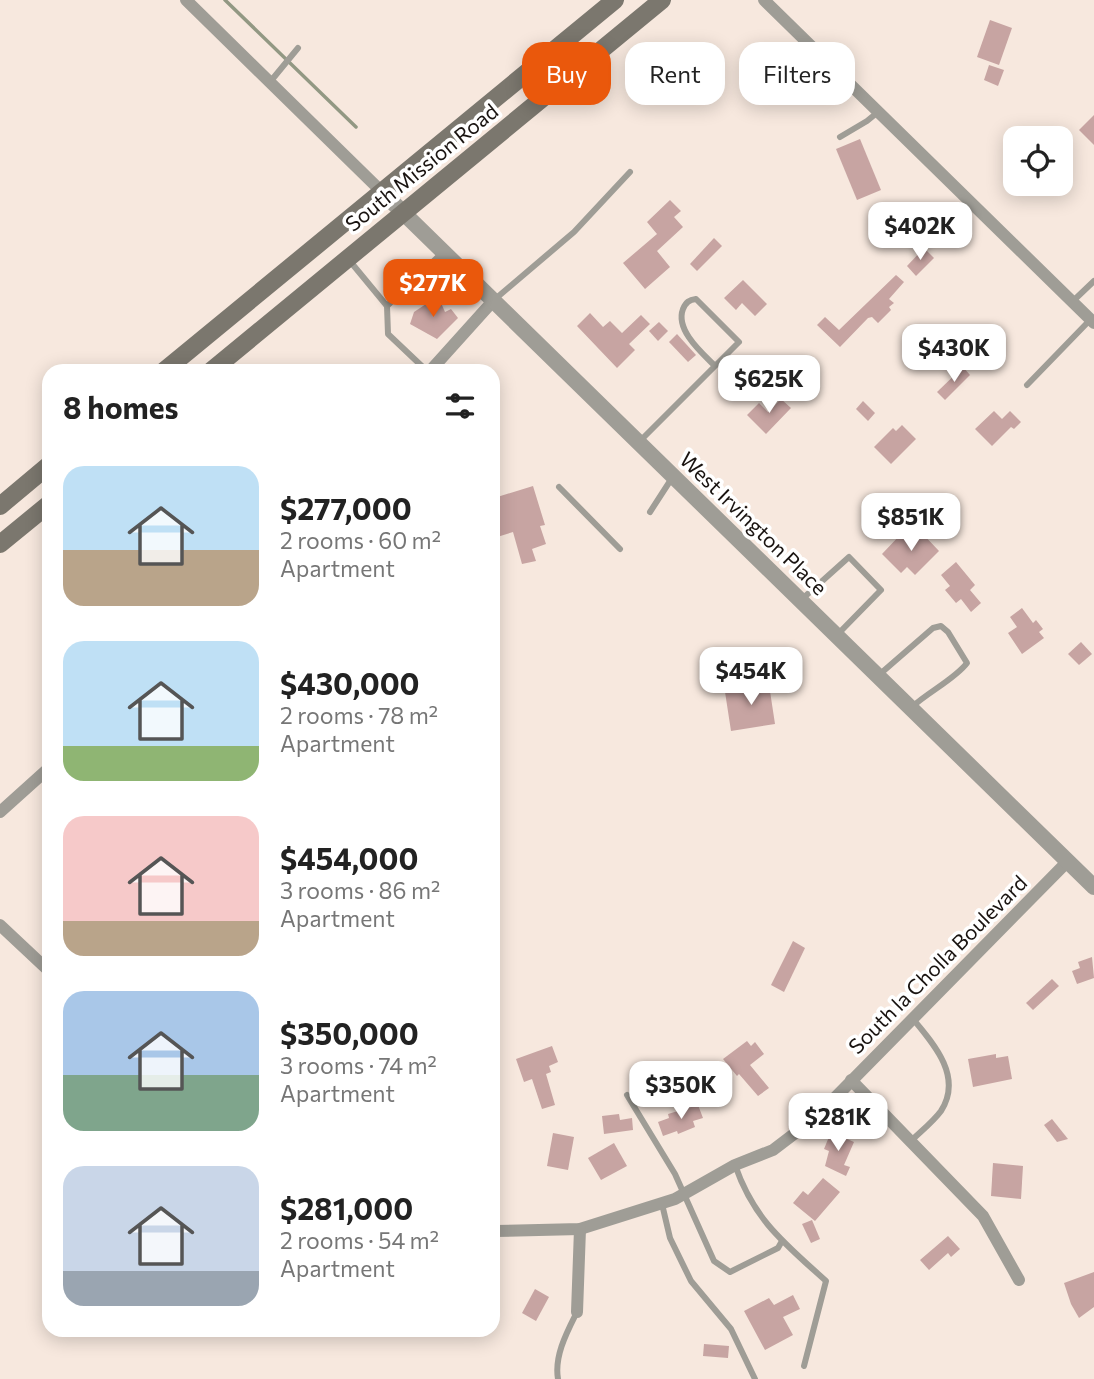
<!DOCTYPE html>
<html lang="en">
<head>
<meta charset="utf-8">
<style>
  body { margin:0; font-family:Commissioner,sans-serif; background:#f6f6f6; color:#222; height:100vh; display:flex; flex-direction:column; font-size:26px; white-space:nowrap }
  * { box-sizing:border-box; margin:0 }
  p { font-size:23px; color:#767676 }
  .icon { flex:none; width:38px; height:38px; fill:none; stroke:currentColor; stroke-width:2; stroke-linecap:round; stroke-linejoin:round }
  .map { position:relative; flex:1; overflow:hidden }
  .details { position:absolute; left:42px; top:364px; width:458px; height:973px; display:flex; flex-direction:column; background:#fff; border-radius:21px; box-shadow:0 4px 18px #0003 }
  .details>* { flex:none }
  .banner { position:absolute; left:522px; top:42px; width:467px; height:63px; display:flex; gap:14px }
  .tools { position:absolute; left:1003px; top:126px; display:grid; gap:14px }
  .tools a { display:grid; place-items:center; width:70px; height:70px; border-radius:14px; background:#fff; box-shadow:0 4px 18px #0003; font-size:35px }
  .price { position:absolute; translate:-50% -60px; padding:0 16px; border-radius:14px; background:#fff; color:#222; font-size:23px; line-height:46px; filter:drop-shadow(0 2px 4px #0008) }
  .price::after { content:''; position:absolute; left:50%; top:42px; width:21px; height:16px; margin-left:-10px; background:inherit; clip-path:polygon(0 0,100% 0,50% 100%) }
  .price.on { background:#ea580c; color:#fff }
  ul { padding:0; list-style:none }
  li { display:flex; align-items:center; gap:21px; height:175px; padding:0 21px }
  li span { display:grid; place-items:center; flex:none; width:196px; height:140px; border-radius:21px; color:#555 }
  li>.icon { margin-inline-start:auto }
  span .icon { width:84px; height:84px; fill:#fffc; stroke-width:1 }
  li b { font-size:30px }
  h2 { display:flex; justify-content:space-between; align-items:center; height:84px; padding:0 21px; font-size:30px }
  .chip { padding:0 24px; border-radius:21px; background:#fff; box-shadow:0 4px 18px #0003; font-size:24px; line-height:63px }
  .chip.on { background:#ea580c; color:#fff }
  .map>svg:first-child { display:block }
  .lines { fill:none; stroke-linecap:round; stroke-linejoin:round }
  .stream { stroke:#929883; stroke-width:3.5 }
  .building { fill:#c7a4a2 }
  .service { stroke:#9f9d96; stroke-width:6 }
  .minor { stroke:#9f9d96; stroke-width:12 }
  .tertiary { stroke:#9f9d96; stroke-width:16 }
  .secondary { stroke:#7b776e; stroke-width:18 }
  .labels { text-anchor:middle; stroke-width:7; stroke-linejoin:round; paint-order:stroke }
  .street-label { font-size:21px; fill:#191310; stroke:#fff }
</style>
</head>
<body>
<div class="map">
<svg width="1094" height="1379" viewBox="0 0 1094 1379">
  <rect width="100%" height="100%" fill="#f7e8de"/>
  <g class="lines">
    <polyline class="stream" points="225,0 356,127"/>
  </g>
  <g class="building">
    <polygon points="990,20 1012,28 999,65 977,57"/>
    <polygon points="989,65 1004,70 998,86 984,80"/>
    <polygon points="1094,115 1094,145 1079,130"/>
    <polygon points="860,139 881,190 857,200 836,149"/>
    <polygon points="670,200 681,211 674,217 683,227 657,251 670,267 645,289 623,263 657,234 647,222"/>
    <polygon points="714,238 722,246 697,271 690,264"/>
    <polygon points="924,248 934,258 916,276 907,266"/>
    <polygon points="896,275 904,282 889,299 894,303 889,307 891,310 878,323 872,317 868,318 840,347 817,325 825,317 839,330"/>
    <polygon points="743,280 767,304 755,316 742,303 736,310 724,298"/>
    <polygon points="438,296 445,312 451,309 458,318 437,339 410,324 414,312"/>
    <polygon points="590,313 603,327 610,321 622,333 641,315 650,324 629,344 635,350 617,368 577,326"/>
    <polygon points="659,322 668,331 658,341 649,331"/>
    <polygon points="677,334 696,355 688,362 669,342"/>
    <polygon points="963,367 970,375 945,400 937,392"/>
    <polygon points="781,399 791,408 766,434 747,415 759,403 768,412"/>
    <polygon points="863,401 875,413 868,421 856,409"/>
    <polygon points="994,411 1002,419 1010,411 1021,422 1014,429 1011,427 992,446 975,429"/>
    <polygon points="902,425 916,439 891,464 874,447 893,428 896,431"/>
    <polygon points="533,486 545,525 540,526 546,544 532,549 536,561 522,564 513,532 494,538 494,498"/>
    <polygon points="920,531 939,551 915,575 907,567 901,573 882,554 901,534 909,542"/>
    <polygon points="956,562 975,585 970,590 981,603 971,612 961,599 956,603 945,590 950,586 941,575"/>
    <polygon points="1022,608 1033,623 1036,620 1043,629 1039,632 1044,638 1022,654 1008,633 1017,627 1010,617"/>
    <polygon points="1081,642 1092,654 1079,665 1068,654"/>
    <polygon points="768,678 775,724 731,731 725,692 752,689 751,681"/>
    <polygon points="793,941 805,948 784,992 771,985"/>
    <polygon points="1092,957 1094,978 1077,984 1072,971 1080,968 1078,962"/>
    <polygon points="1052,979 1059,986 1033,1010 1026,1003"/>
    <polygon points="747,1041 751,1046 755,1042 764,1054 750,1065 769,1088 758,1096 739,1074 737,1076 723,1059"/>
    <polygon points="552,1046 558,1062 549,1066 551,1072 546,1074 555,1105 542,1109 532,1079 524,1082 516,1059"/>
    <polygon points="996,1054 996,1058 1008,1056 1012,1079 973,1087 968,1059"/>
    <polygon points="698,1105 703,1118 693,1121 695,1127 678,1134 677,1131 663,1136 658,1122 669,1118 668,1114"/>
    <polygon points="619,1114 620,1120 632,1118 633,1130 604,1134 602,1116"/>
    <polygon points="1052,1119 1068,1139 1057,1142 1044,1125"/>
    <polygon points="831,1132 854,1142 844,1165 850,1167 846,1176 825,1166 829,1151 824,1149"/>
    <polygon points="553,1133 574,1137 568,1170 547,1166"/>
    <polygon points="614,1143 627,1166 601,1180 588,1158"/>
    <polygon points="993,1163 1023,1166 1021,1199 991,1196"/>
    <polygon points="823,1178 840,1192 815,1221 793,1203 803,1191 808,1195"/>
    <polygon points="812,1220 820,1239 811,1243 802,1224"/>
    <polygon points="948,1236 960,1249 951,1257 948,1253 929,1270 920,1260"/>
    <polygon points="1094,1272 1094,1307 1079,1318 1071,1304 1064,1283"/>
    <polygon points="535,1289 549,1297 536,1321 522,1313"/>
    <polygon points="793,1295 800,1309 783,1317 793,1335 765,1350 744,1311 769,1298 774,1305"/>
    <polygon points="704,1344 729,1346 728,1358 703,1356"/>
  </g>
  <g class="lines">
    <g class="service">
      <polyline points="270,82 298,48"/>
      <polyline points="840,137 867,121 878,112"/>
      <polyline points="349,260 387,306 388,334 427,371"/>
      <polyline points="494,300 574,232 630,172"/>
      <polyline points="1072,302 1094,281"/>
      <polyline points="387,306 443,252"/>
      <polyline points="1027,385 1090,320"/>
      <path d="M 640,441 L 739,342 L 696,299 C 689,300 686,302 683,309 C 675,330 702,353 715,366"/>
      <polyline points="559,487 620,549"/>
      <polyline points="650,512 672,478"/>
      <polyline points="801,600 849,557 881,590 838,634"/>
      <path d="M 880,674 L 933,628 L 941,626 L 948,632 L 967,663 C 955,679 928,692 912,707"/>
      <polyline points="627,1095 675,1174 714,1261 730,1272 778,1248 782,1241"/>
      <path d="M 910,1142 C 920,1132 933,1122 941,1111 C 963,1077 934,1044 913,1019"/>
      <path d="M 735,1165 C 754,1220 784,1243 826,1281 L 804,1366"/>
      <polyline points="662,1204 670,1238 691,1281 731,1329 755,1379"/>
      <path d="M 558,1379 C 554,1356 567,1332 577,1312"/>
    </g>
    <g class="minor">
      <polyline points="186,0 382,192"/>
      <polyline points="764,0 1094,323"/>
      <polyline points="430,371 493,301"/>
      <polyline points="0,812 49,768"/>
      <polyline points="0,925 49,971"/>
      <polyline points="851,1080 983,1216 1019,1280"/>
      <polyline points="494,1231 580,1229 675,1199 735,1165 773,1150 815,1118 1068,861"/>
      <polyline points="577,1312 580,1229"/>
    </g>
    <polyline class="tertiary" points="382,192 1094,887"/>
    <g class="secondary">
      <polyline points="164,371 615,0"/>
      <polyline points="211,371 662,0"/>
      <polyline points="0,506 49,465"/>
      <polyline points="0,544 49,504"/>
    </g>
  </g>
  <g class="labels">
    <g class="street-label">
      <text transform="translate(422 168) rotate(-39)" y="7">South Mission Road</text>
      <text transform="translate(753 524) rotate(44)" y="7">West Irvington Place</text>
      <text transform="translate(938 965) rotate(-45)" y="7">South la Cholla Boulevard</text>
    </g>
  </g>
</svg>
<div class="tools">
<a><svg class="icon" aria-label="locate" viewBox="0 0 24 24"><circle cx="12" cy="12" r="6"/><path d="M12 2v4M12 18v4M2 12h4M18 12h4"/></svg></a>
</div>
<b class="price" style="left:920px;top:262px">$402K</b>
<b class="price on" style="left:433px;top:319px">$277K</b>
<b class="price" style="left:954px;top:384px">$430K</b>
<b class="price" style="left:769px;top:415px">$625K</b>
<b class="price" style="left:911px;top:553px">$851K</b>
<b class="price" style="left:751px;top:707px">$454K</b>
<b class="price" style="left:681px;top:1121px">$350K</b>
<b class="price" style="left:838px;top:1153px">$281K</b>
<div class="banner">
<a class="chip on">Buy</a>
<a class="chip">Rent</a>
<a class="chip">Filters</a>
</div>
<section class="details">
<h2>8 homes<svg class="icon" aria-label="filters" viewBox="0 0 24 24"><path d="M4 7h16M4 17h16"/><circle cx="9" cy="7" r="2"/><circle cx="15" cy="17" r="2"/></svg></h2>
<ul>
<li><span style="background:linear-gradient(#bfe0f5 60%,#b9a48a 0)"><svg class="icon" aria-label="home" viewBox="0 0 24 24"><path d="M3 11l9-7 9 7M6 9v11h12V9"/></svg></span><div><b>$277,000</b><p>2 rooms · 60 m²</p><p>Apartment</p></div></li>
<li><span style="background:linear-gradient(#bfe0f5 75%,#8fb573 0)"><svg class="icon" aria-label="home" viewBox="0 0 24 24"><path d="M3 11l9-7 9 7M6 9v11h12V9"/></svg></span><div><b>$430,000</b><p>2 rooms · 78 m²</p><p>Apartment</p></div></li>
<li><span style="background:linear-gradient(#f6c9c9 75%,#b9a48a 0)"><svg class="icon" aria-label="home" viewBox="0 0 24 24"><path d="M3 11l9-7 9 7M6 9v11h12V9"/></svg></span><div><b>$454,000</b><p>3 rooms · 86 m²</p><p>Apartment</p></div></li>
<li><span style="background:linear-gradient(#a9c7e8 60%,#7fa58c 0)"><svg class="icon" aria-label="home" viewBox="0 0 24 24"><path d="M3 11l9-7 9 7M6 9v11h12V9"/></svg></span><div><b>$350,000</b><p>3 rooms · 74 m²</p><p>Apartment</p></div></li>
<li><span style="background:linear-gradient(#c9d6e8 75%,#9aa5b1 0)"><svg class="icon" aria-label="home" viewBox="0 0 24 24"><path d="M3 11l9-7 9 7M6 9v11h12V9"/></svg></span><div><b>$281,000</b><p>2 rooms · 54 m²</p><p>Apartment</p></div></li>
</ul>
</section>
</div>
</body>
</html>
